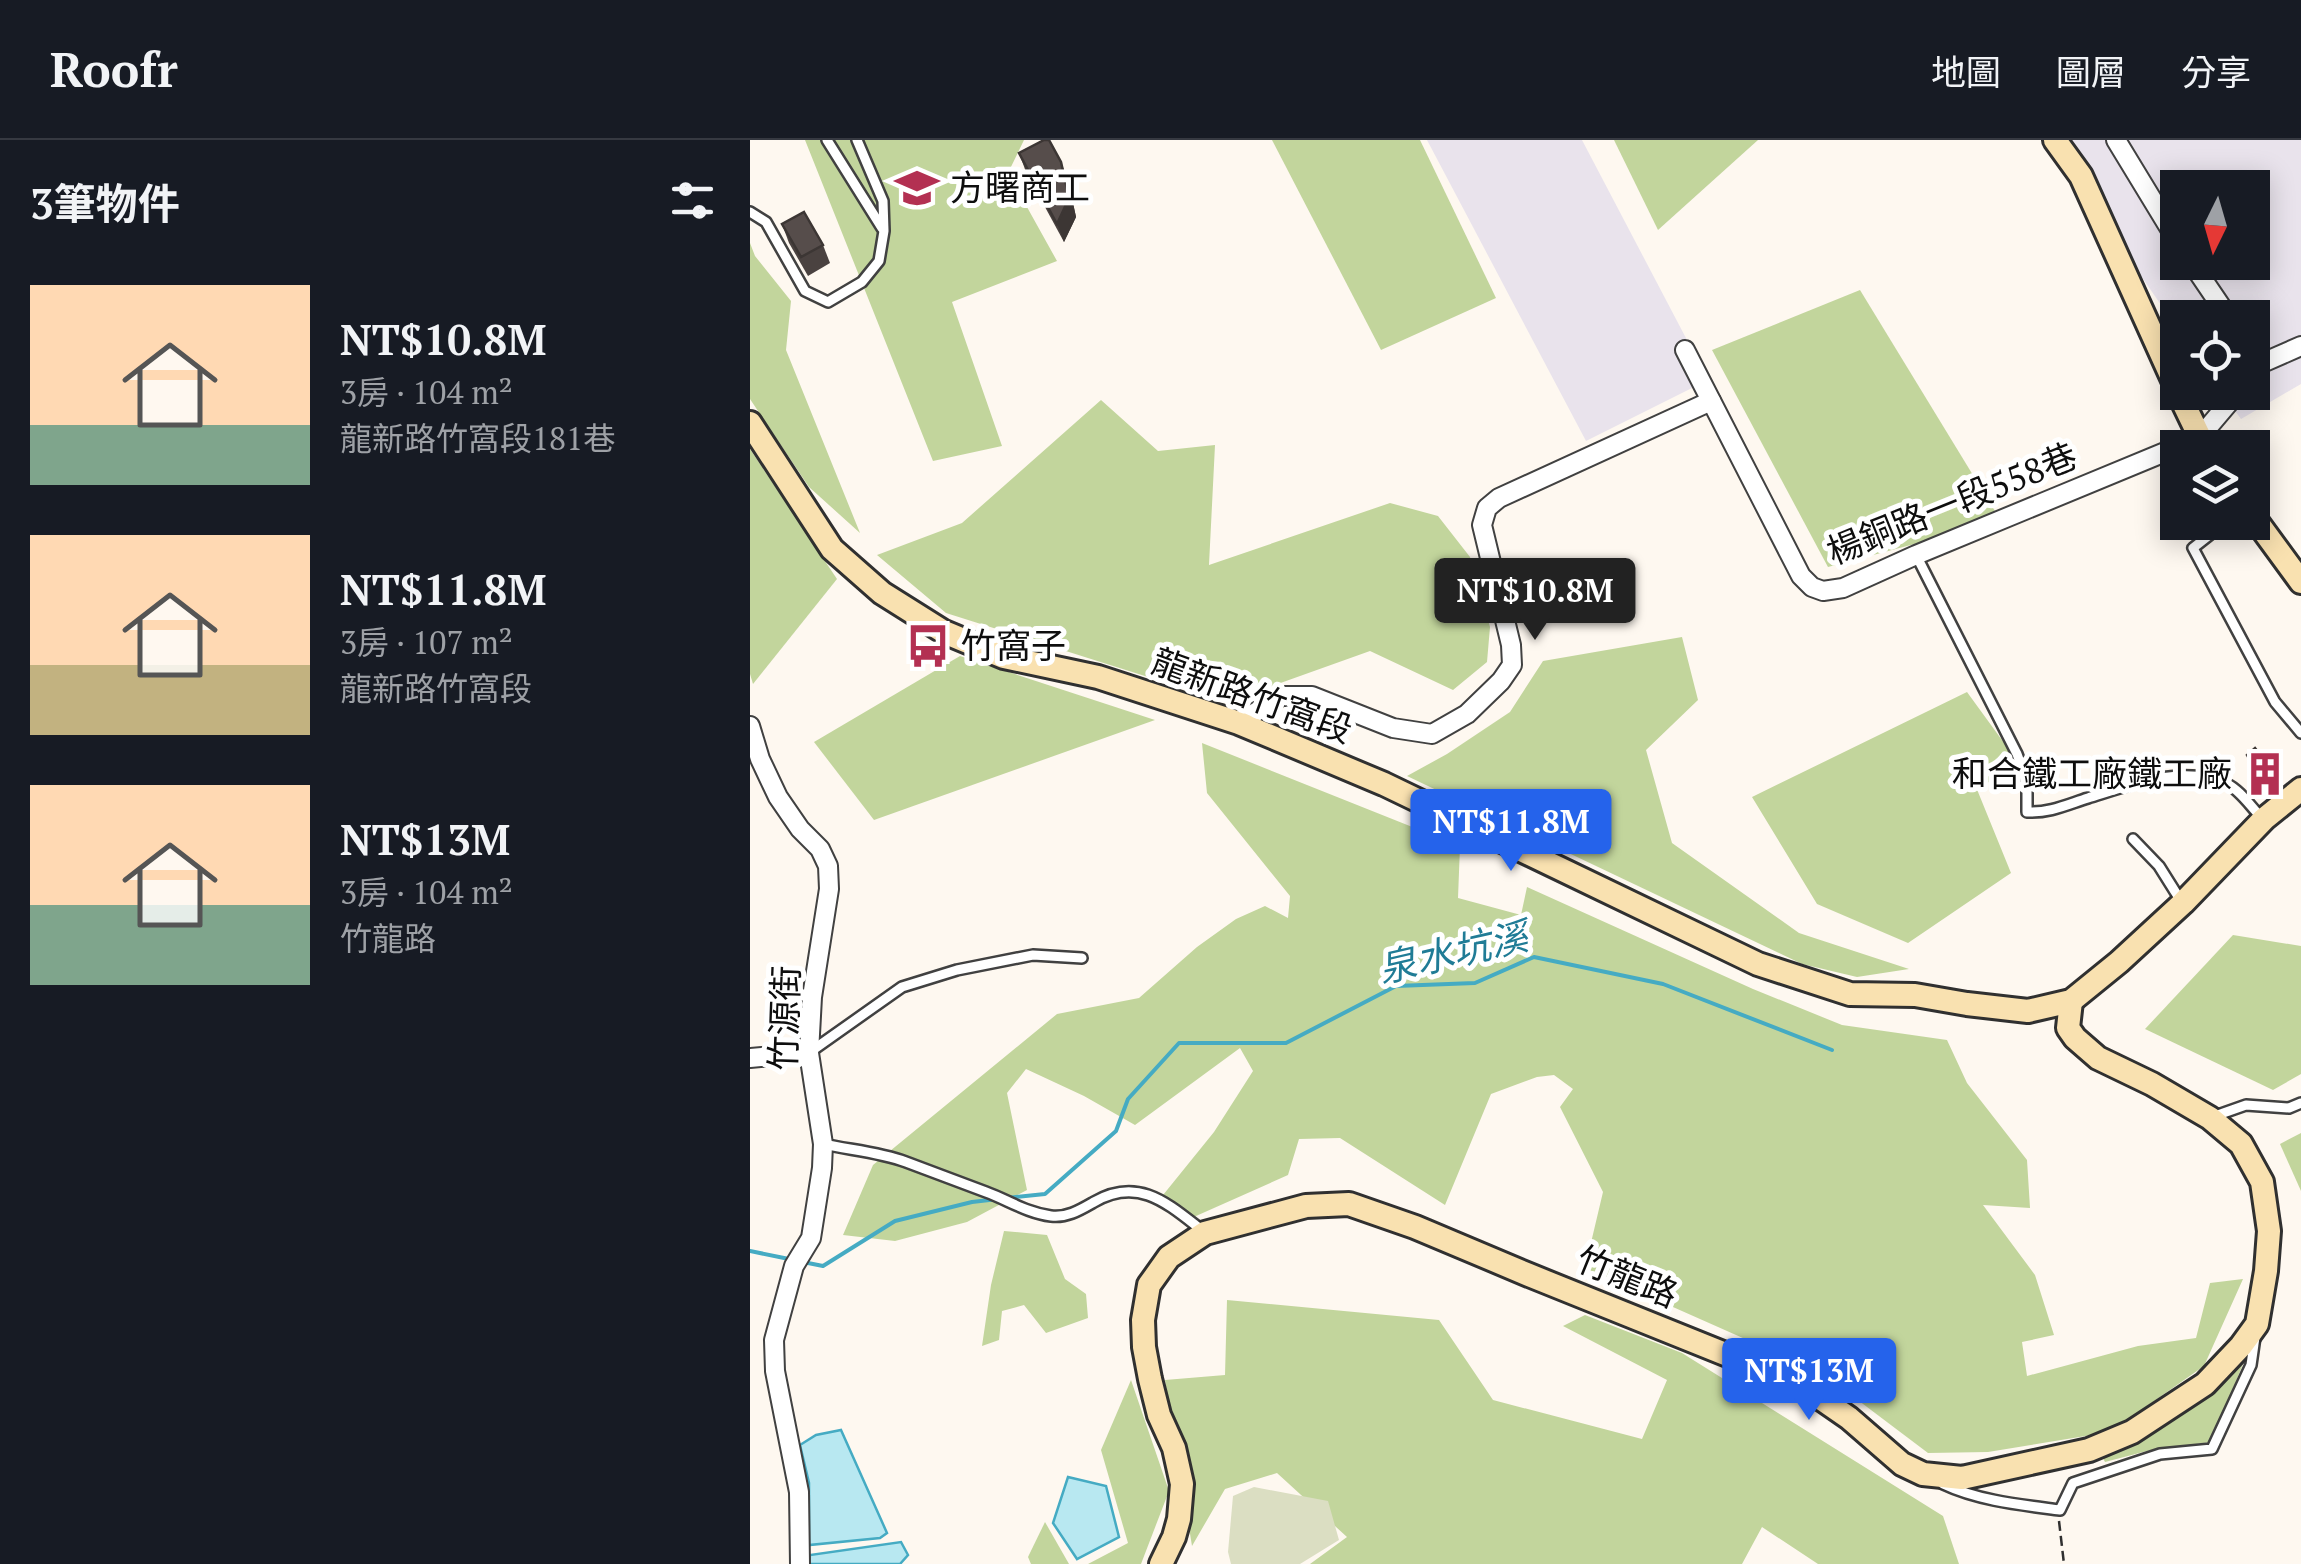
<!DOCTYPE html>
<html lang="zh-TW">
<head>
<meta charset="utf-8">
<style>
  body { margin:0; font-family:"PT Serif","Noto Sans TC",serif; background:#20242c; color:#f1f3f6; height:100vh; display:flex; flex-direction:column; font-size:38px; white-space:nowrap }
  * { box-sizing:border-box; margin:0 }
  p { font-size:32px; color:#9ea1a6 }
  .icon { flex:none; width:55px; height:55px; fill:none; stroke:currentColor; stroke-width:2; stroke-linecap:round; stroke-linejoin:round }
  .map { position:relative; flex:1; overflow:hidden }
  .panel { display:flex; flex-direction:column; background:#171b24; width:750px }
  .panel>* { flex:none }
  .needle { width:65px; rotate:185deg }
  .tools { position:absolute; left:1410px; top:30px; display:grid; gap:20px }
  .tools a { display:grid; place-items:center; width:110px; height:110px; border-radius:0px; background:#171b24; box-shadow:0 5px 25px #0003; font-size:50px }
  .price { position:absolute; translate:-50% -85px; padding:0 22px; border-radius:10px; background:#2563eb; color:#fff; font-size:32px; line-height:65px; filter:drop-shadow(0 2px 5px #0008) }
  .price::after { content:''; position:absolute; left:50%; top:60px; width:30px; height:22px; margin-left:-15px; background:inherit; clip-path:polygon(0 0,100% 0,50% 100%) }
  .price.active { background:#222; color:#fff }
  ul { padding:0; list-style:none }
  li { display:flex; align-items:center; gap:30px; height:250px; padding:0 30px }
  li span { display:grid; place-items:center; flex:none; width:280px; height:200px; border-radius:0px; color:#555 }
  li>.icon { margin-inline-start:auto }
  span .icon { width:120px; height:120px; fill:#fffc; stroke-width:1 }
  li b { font-size:42px }
  h2 { display:flex; justify-content:space-between; align-items:center; height:120px; padding:0 30px; font-size:42px }
  header { display:flex; align-items:center; gap:60px; box-sizing:border-box; height:140px; padding:0 50px; background:#171b24; border-bottom:2px solid #363941 }
  header strong { font-size:48px }
  nav { display:flex; gap:55px; margin-inline-start:auto; font-size:35px }
  main { display:flex; flex:1; min-height:0 }
  .map>svg:first-child { display:block }
  .industrial { fill:#e9e3ec; fill-rule:evenodd }
  .forest { fill:#c2d59c }
  .cemetery { fill:#dbdec2 }
  .water { fill:#b8e8f1; stroke:#45abc3; stroke-width:2.5 }
  .lines { fill:none; stroke-linecap:round; stroke-linejoin:round }
  .stream { stroke:#45abc3; stroke-width:4 }
  .lane-casing { stroke:#414141; stroke-width:14 }
  .street-casing { stroke:#414141; stroke-width:22 }
  .secondary-casing { stroke:#303030; stroke-width:28 }
  .path { stroke:#303030; stroke-width:2.5; stroke-dasharray:10 5; stroke-linecap:butt }
  .lane { stroke:#fff; stroke-width:9 }
  .street { stroke:#fff; stroke-width:18 }
  .secondary { stroke:#f9e1b0; stroke-width:22 }
  .wall { fill:#4a4240 }
  .shaded-wall { fill:#3c3634 }
  .building { fill:#564d4b; stroke:#3c3634; stroke-width:2.5 }
  .labels { text-anchor:middle; stroke-width:10; stroke-linejoin:round; paint-order:stroke }
  .poi-label { font-size:35px; fill:#0e0e0e; stroke:#fff; text-anchor:start }
  .street-label { font-size:35px; fill:#0e0e0e; stroke:#fff }
  .water-label { font-size:38px; font-style:italic; fill:#207c96; stroke:#fff }
</style>
</head>
<body>
<header>
<strong>Roofr</strong>
<nav><a>地圖</a><a>圖層</a><a>分享</a></nav>
</header>
<main>
<section class="panel">
<h2>3筆物件<svg class="icon" aria-label="filters" viewBox="0 0 24 24"><path d="M4 7h16M4 17h16"/><circle cx="9" cy="7" r="2"/><circle cx="15" cy="17" r="2"/></svg></h2>
<ul>
<li><span style="background:linear-gradient(#ffd9b3 70%,#7fa58c 0)"><svg class="icon" aria-label="home" viewBox="0 0 24 24"><path d="M3 11l9-7 9 7M6 9v11h12V9"/></svg></span><div><b>NT$10.8M</b><p>3房 · 104 m²</p><p>龍新路竹窩段181巷</p></div></li>
<li><span style="background:linear-gradient(#ffd9b3 65%,#c2b280 0)"><svg class="icon" aria-label="home" viewBox="0 0 24 24"><path d="M3 11l9-7 9 7M6 9v11h12V9"/></svg></span><div><b>NT$11.8M</b><p>3房 · 107 m²</p><p>龍新路竹窩段</p></div></li>
<li><span style="background:linear-gradient(#ffd9b3 60%,#7fa58c 0)"><svg class="icon" aria-label="home" viewBox="0 0 24 24"><path d="M3 11l9-7 9 7M6 9v11h12V9"/></svg></span><div><b>NT$13M</b><p>3房 · 104 m²</p><p>竹龍路</p></div></li>
</ul>
</section>
<div class="map">
<svg width="1551" height="1424" viewBox="0 0 1551 1424">
  <rect width="100%" height="100%" fill="#fef8f0"/>
  <g class="industrial">
    <polygon points="677,0 832,0 958,240 836,301"/>
    <path d="M 1297,0 L 1551,0 L 1551,244 L 1491,279 L 1472,253 L 1502,252 L 1502,178 L 1428,178 L 1427,188 ZM 1428,48 L 1502,48 L 1502,122 L 1428,122 Z"/>
  </g>
  <g class="forest">
    <polygon points="55,0 274,0 258,33 307,121 202,162 252,306 183,321"/>
    <polygon points="522,0 670,0 746,158 631,210"/>
    <polygon points="864,0 1008,0 908,90"/>
    <polygon points="0,103 5,116 41,161 36,210 110,393 59,347 0,259"/>
    <polygon points="1110,150 1251,381 1078,427 962,210"/>
    <polygon points="351,260 408,311 465,305 459,425 640,363 688,376 720,417 740,487 737,522 703,550 620,511 477,562 196,473 127,415 212,383"/>
    <polygon points="0,309 87,439 3,544 0,534"/>
    <polygon points="932,497 948,560 896,610 922,703 1049,793 1159,829 1107,837 1052,824 657,636 697,614 760,572 793,521"/>
    <polygon points="210,516 405,580 124,680 64,602"/>
    <polygon points="1217,552 1273,629 1226,647 1261,733 1158,803 1067,764 1002,657"/>
    <polygon points="452,603 710,706 708,758 771,775 777,747 1003,849 1092,885 1197,900 1217,943 1277,1020 1280,1068 1233,1065 1285,1135 1304,1195 1272,1202 1277,1236 1388,1206 1446,1198 1460,1143 1493,1139 1454,1226 1360,1292 1238,1312 1178,1313 1072,1233 835,1128 853,1052 810,967 823,949 804,935 787,937 741,954 695,1065 590,998 549,999 538,1035 437,1080 409,1060 464,992 503,931 490,908 385,985 334,956 276,929 257,953 277,1050 217,1082 145,1101 93,1095 123,1025 307,874 389,858 447,807 486,779 515,766 538,778 540,756 457,653"/>
    <polygon points="1483,795 1551,806 1551,934 1523,950 1395,889"/>
    <polygon points="1551,993 1551,1051 1530,1004"/>
    <polygon points="254,1091 297,1095 315,1139 336,1154 338,1178 296,1193 274,1165 252,1171 249,1200 232,1206 241,1145"/>
    <polygon points="477,1160 689,1180 743,1260 892,1299 917,1240 813,1186 835,1175 932,1213 1193,1376 1209,1424 1068,1424 1012,1387 992,1424 560,1424 597,1397 527,1333 475,1349 442,1406 415,1240 475,1235"/>
    <polygon points="1500,1207 1461,1302 1397,1311 1355,1322 1350,1312"/>
    <polygon points="381,1240 419,1351 391,1424 338,1424 378,1403 351,1310"/>
    <polygon points="295,1382 319,1424 281,1424 278,1417"/>
  </g>
  <polygon class="cemetery" points="504,1347 578,1361 589,1400 550,1424 481,1424 478,1412 483,1356"/>
  <g class="water">
    <polygon points="91,1290 137,1393 130,1398 59,1405 59,1343 50,1305 66,1295"/>
    <polygon points="318,1337 356,1346 369,1397 327,1419 303,1383"/>
    <polygon points="151,1402 158,1415 150,1424 59,1424 60,1415"/>
  </g>
  <g class="lines">
    <g class="stream">
      <polyline points="257,1058 295,1054 366,991 378,959 429,903 536,903 646,846 725,843 784,817 913,844 1082,910"/>
      <polyline points="0,1111 39,1119"/>
      <polyline points="53,1122 73,1126 145,1081 222,1062 248,1059"/>
    </g>
    <g class="lane-casing">
      <g id="lane">
        <polyline points="77,0 132,88"/>
        <polyline points="0,72 16,82 55,151 78,162 112,142 129,121 134,91 133,61 107,0"/>
        <polyline points="1476,382 1443,408 1525,562 1551,593"/>
        <path d="M 1166,415 L 1267,614 L 1277,641 L 1277,672 C 1300,673 1316,665 1338,658 C 1380,645 1434,624 1477,644 C 1490,650 1501,667 1511,677"/>
        <polyline points="1383,699 1409,726 1431,761"/>
        <polyline points="60,912 152,847 207,830 283,815 332,818"/>
        <polyline points="1462,977 1496,965 1539,968 1551,963"/>
        <path d="M 73,1004 C 100,1010 130,1012 156,1022 C 183,1032 209,1042 236,1052 C 258,1060 277,1073 301,1076 C 317,1078 330,1070 344,1062 C 389,1036 418,1064 453,1091"/>
        <path d="M 1193,1344 C 1229,1361 1272,1365 1310,1370 L 1323,1343 L 1410,1314 L 1462,1309 L 1501,1225 L 1505,1197"/>
      </g>
    </g>
    <g class="street-casing">
      <g id="street">
        <polyline points="1366,0 1428,102"/>
        <polyline points="1441,122 1479,178"/>
        <polyline points="935,210 1051,436 1062,447 1073,451 1093,448 1166,415 1449,298 1488,252"/>
        <polyline points="1502,213 1510,224 1551,206"/>
        <polyline points="489,583 531,556 562,556 643,588 682,594 717,574 751,541 762,525 761,505 732,385 737,368 749,358 961,261"/>
        <polyline points="0,586 10,619 28,657 50,689 70,709 78,726 79,749 62,857 59,913 73,1004 72,1028 61,1098 44,1126 24,1200 25,1231 49,1352 50,1424"/>
        <polyline points="0,918 59,913"/>
      </g>
    </g>
    <g class="secondary-casing">
      <g id="secondary">
        <polyline points="1305,0 1331,36 1428,251"/>
        <polyline points="1428,252 1455,308"/>
        <polyline points="0,283 82,409 132,453 194,492 254,517 348,537 489,583 634,644 1008,824 1100,854 1165,855 1217,864 1278,871 1321,861 1369,822 1433,763 1514,679 1551,649"/>
        <polyline points="1502,375 1551,442"/>
        <polyline points="411,1424 424,1397 429,1379 432,1344 424,1308 409,1275 400,1239 394,1207 393,1180 399,1145 419,1117 455,1093 556,1066 599,1064 665,1087 779,1135 1030,1236 1060,1251 1099,1278 1152,1324 1173,1334 1212,1338 1339,1310 1382,1292 1455,1244 1491,1206 1507,1184 1516,1131 1519,1091 1512,1042 1491,1004 1460,978 1402,944 1348,918 1325,898 1318,888 1321,861"/>
      </g>
    </g>
    <polyline class="path" points="1309,1381 1314,1424"/>
    <use href="#lane" class="lane"/>
    <use href="#street" class="street"/>
    <use href="#secondary" class="secondary"/>
  </g>
  <g class="wall">
    <polygon points="269,13 318,40 326,77 314,102 276,32"/>
    <polygon points="32,84 73,105 80,123 58,136 39,103"/>
  </g>
  <g class="shaded-wall">
    <polygon points="311,22 318,40 326,77 314,102 307,84"/>
    <polygon points="1531,641 1534,647 1520,659 1518,653"/>
  </g>
  <g class="building">
    <polygon points="294,0 299,0 311,22 319,58 307,84 269,13"/>
    <polygon points="54,72 73,105 51,117 32,84"/>
    <polygon points="1505,608 1531,641 1518,653 1497,615"/>
  </g>
  <defs>
    <g id="school-bare" transform="scale(3.45)"><path d="M0-5L7-2L0 1L-7-2ZM-4 1L0 2.5L4 1V4Q0 6-4 4Z" fill="#b33052" stroke="#fff" stroke-width="2.5" paint-order="stroke"/></g>
    <g id="bus-bare" transform="scale(3.45)"><path d="M-5-6H5V4H4V6H2V4H-2V6H-4V4H-5ZM-3.5-4V0h7V-4ZM-3.5 1.2v1.5H-2V1.2ZM2 1.2v1.5H3.5V1.2Z" fill="#b33052" stroke="#fff" stroke-width="2.5" paint-order="stroke"/></g>
    <g id="building-bare" transform="scale(3.45)"><path d="M-4-6H4V6H1V3H-1V6H-4ZM-2.5-4.3h1.7v1.8h-1.7ZM.8-4.3h1.7v1.8H.8ZM-2.5-1h1.7V.8h-1.7ZM.8-1h1.7V.8H.8Z" fill="#b33052" stroke="#fff" stroke-width="2.5" paint-order="stroke"/></g>
  </defs>
  <g fill-rule="evenodd">
    <use href="#school-bare" x="167" y="48"/>
    <use href="#bus-bare" x="178" y="506"/>
    <use href="#building-bare" x="1515" y="634"/>
  </g>
  <g class="labels">
    <g class="poi-label">
      <text x="200" y="60">方曙商工</text>
      <text x="211" y="518">竹窩子</text>
      <text x="1482" y="646" text-anchor="end">和合鐵工廠鐵工廠</text>
    </g>
    <g class="street-label">
      <text transform="translate(1202 364) rotate(-22)" y="12">楊銅路一段558巷</text>
      <text transform="translate(502 556) rotate(20)" y="12">龍新路竹窩段</text>
      <text transform="translate(35 878) rotate(-88)" y="12">竹源街</text>
      <text transform="translate(877 1137) rotate(22)" y="12">竹龍路</text>
    </g>
    <g class="water-label">
      <text transform="translate(703 813) rotate(-13)" y="13">泉水坑溪</text>
    </g>
  </g>
</svg>
<div class="tools">
<a><svg class="needle" viewBox="-14 -14 28 28"><path d="M0-13l5 13h-10z" fill="#e53935"/><path d="M0 13l5-13h-10z" fill="#9ea1a6"/></svg></a>
<a><svg class="icon" aria-label="locate" viewBox="0 0 24 24"><circle cx="12" cy="12" r="6"/><path d="M12 2v4M12 18v4M2 12h4M18 12h4"/></svg></a>
<a><svg class="icon" aria-label="layers" viewBox="0 0 24 24"><path d="M12 4l9 5-9 5-9-5zM3 14l9 5 9-5"/></svg></a>
</div>
<b class="price active" style="left:785px;top:503px">NT$10.8M</b>
<b class="price" style="left:761px;top:734px">NT$11.8M</b>
<b class="price" style="left:1059px;top:1283px">NT$13M</b>
</div>
</main>
</body>
</html>
